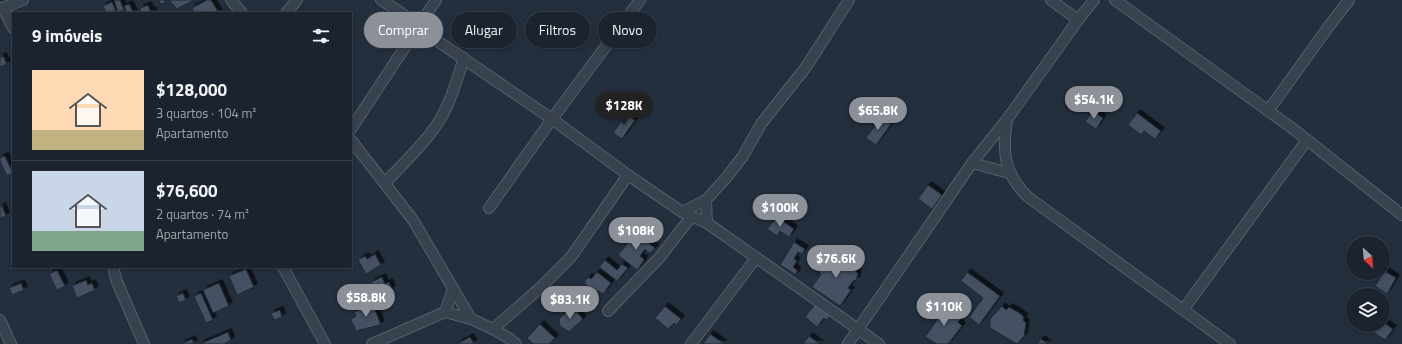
<!DOCTYPE html>
<html lang="pt">
<head>
<meta charset="utf-8">
<style>
  body { margin:0; font-family:"Titillium Web",sans-serif; background:#242b36; color:#f1f3f6; height:100vh; display:flex; flex-direction:column; font-size:15px; white-space:nowrap }
  * { box-sizing:border-box; margin:0 }
  p { font-size:13px; color:#a0a4aa }
  .icon { flex:none; width:22px; height:22px; fill:none; stroke:currentColor; stroke-width:2; stroke-linecap:round; stroke-linejoin:round }
  .map { position:relative; flex:1; overflow:hidden }
  .drawer { position:absolute; left:12px; top:12px; width:340px; height:256px; display:flex; flex-direction:column; background:#1b232e; border-radius:0px; box-shadow:0 2px 6px #0003,0 0 0 1px #39404a }
  .drawer>* { flex:none }
  .banner { position:absolute; left:364px; top:12px; width:380px; height:36px; display:flex; gap:8px }
  .needle { width:26px; rotate:154deg }
  .tools { position:absolute; left:1346px; top:236px; display:grid; gap:8px }
  .tools a { display:grid; place-items:center; width:44px; height:44px; border-radius:50%; background:#1b232e; box-shadow:0 2px 6px #0003,0 0 0 1px #39404a; font-size:20px }
  .price { position:absolute; translate:-50% -34px; padding:0 9px; border-radius:14px; background:#8c9099; color:#fff; font-size:13px; line-height:26px; filter:drop-shadow(0 1px 2px #0008) }
  .price::after { content:''; position:absolute; left:50%; top:24px; width:12px; height:9px; margin-left:-6px; background:inherit; clip-path:polygon(0 0,100% 0,50% 100%) }
  .price.current { background:#222; color:#fff }
  ul { padding:0; list-style:none }
  li { display:flex; align-items:center; gap:12px; height:100px; padding:0 20px }
  li+li { border-top:1px solid #39404a }
  li span { display:grid; place-items:center; flex:none; width:112px; height:80px; border-radius:0px; color:#555 }
  li>.icon { margin-inline-start:auto }
  span .icon { width:48px; height:48px; fill:#fffc; stroke-width:1 }
  li b { font-size:17px }
  h2 { display:flex; justify-content:space-between; align-items:center; height:48px; padding:0 20px; font-size:17px }
  .tag { padding:0 14px; border-radius:18px; background:#1b232e; box-shadow:0 2px 6px #0003,0 0 0 1px #39404a; font-size:14px; line-height:36px }
  .tag.current { background:#8c9099; color:#fff }
  .map>svg:first-child { display:block }
  .building { fill:#455162; stroke:#1f2835; filter:url(#shadow) }
  .lines { fill:none; stroke-linecap:round; stroke-linejoin:round }
  .minor-casing { stroke:#565f6c; stroke-width:12 }
  .minor { stroke:#38414e; stroke-width:10 }
</style>
</head>
<body>
<div class="map">
<svg width="1402" height="344" viewBox="0 0 1402 344">
  <defs>
    <filter id="shadow"><feDropShadow dx="3.5" dy="-3.5" stdDeviation="0" flood-color="#0009"/></filter>
  </defs>
  <rect width="100%" height="100%" fill="#242f3e"/>
  <g class="building">
    <polygon points="114,0 120,0 124,10 118,12"/>
    <polygon points="159,0 165,0 165,3 160,4"/>
    <polygon points="172,0 194,0 177,9 170,1"/>
    <polygon points="207,0 211,0 219,13 194,13 192,8"/>
    <polygon points="112,2 116,11 110,13 106,13 103,6"/>
    <polygon points="129,4 134,13 127,13 124,6"/>
    <polygon points="148,5 150,10 153,11 154,13 141,13 140,8"/>
    <polygon points="3,56 7,64 0,67 0,57"/>
    <polygon points="1093,111 1103,118 1096,129 1085,122"/>
    <polygon points="1137,113 1161,131 1155,139 1144,131 1141,135 1128,125"/>
    <polygon points="626,114 635,120 622,139 613,133"/>
    <polygon points="881,117 891,124 876,145 866,138"/>
    <polygon points="5,156 13,173 7,176 0,161 0,158"/>
    <polygon points="928,185 942,195 932,209 918,199"/>
    <polygon points="2,206 6,216 0,218 0,207"/>
    <polygon points="777,217 794,229 789,237 780,231 777,236 767,229"/>
    <polygon points="636,233 655,248 650,253 645,249 640,256 644,259 643,262 637,270 618,255"/>
    <polygon points="794,242 805,249 802,254 798,252 794,259 797,261 793,267 797,270 796,275 780,265"/>
    <polygon points="833,253 857,270 856,272 858,273 856,281 854,280 848,288 851,290 840,306 812,287 821,274 819,272"/>
    <polygon points="375,254 381,265 366,274 358,260 365,256 367,259"/>
    <polygon points="605,260 617,270 622,264 628,268 617,281 599,267"/>
    <polygon points="246,269 254,287 237,295 229,276"/>
    <polygon points="57,270 65,286 57,290 49,274"/>
    <polygon points="1385,271 1396,278 1387,294 1375,286"/>
    <polygon points="597,272 611,283 603,294 599,291 596,292 584,283 588,277 591,279"/>
    <polygon points="967,272 1000,296 979,325 969,317 983,298 961,281"/>
    <polygon points="382,277 385,284 389,282 392,289 380,296 371,282"/>
    <polygon points="86,280 88,285 92,283 95,290 77,298 72,286"/>
    <polygon points="21,283 24,290 12,295 9,288"/>
    <polygon points="219,283 229,306 213,313 203,290"/>
    <polygon points="183,293 186,300 179,303 176,296"/>
    <polygon points="201,293 213,320 206,323 194,296"/>
    <polygon points="372,302 380,322 380,325 355,331 355,327 352,323 351,319 356,316 354,312 364,308 364,305"/>
    <polygon points="816,303 830,315 827,320 824,318 817,327 805,317"/>
    <polygon points="936,305 945,313 947,312 952,316 955,313 962,318 958,322 962,326 948,344 937,344 925,337 937,320 931,312"/>
    <polygon points="665,306 681,319 676,325 674,323 668,329 655,318"/>
    <polygon points="1002,306 1006,310 1009,307 1018,312 1024,317 1023,320 1026,323 1024,336 1017,344 990,328 990,319"/>
    <polygon points="572,307 583,319 569,332 560,326 559,319"/>
    <polygon points="280,310 282,317 274,320 271,313"/>
    <polygon points="1383,322 1393,329 1385,340 1363,325 1383,325"/>
    <polygon points="540,324 555,338 549,344 533,344 527,338"/>
    <polygon points="228,332 231,340 224,344 200,344"/>
    <polygon points="710,334 723,343 723,344 703,344"/>
    <polygon points="809,336 820,344 803,344"/>
    <polygon points="470,337 474,344 457,344"/>
    <polygon points="192,339 194,344 181,344"/>
    <polygon points="1041,339 1048,344 1037,344"/>
  </g>
  <g class="lines">
    <g class="minor-casing">
      <g id="minor">
        <polyline points="231,0 242,13"/>
        <polyline points="381,0 403,14 417,27 552,119 628,175 682,212 707,223 879,344"/>
        <polyline points="1051,0 1078,20"/>
        <polyline points="1115,0 1292,128 1402,215"/>
        <polyline points="3,8 13,28"/>
        <polyline points="0,9 23,0"/>
        <polyline points="286,13 297,0"/>
        <polyline points="1268,111 1329,26 1349,0"/>
        <path d="M 1007,120 C 1002,152 1004,174 1028,197 L 1230,344"/>
        <polyline points="351,129 436,0"/>
        <polyline points="351,140 413,220 471,319"/>
        <polyline points="972,163 1009,173"/>
        <path d="M 385,183 C 403,163 425,144 439,121 C 451,102 457,79 464,58"/>
        <polyline points="706,200 707,223"/>
        <polyline points="489,208 552,119 640,0"/>
        <polyline points="682,212 706,200 726,178 743,156 761,124 806,67 849,0"/>
        <polyline points="113,267 117,282 144,344"/>
        <polyline points="283,267 325,344"/>
        <polyline points="1183,310 1307,140"/>
        <polyline points="608,311 660,257 691,217"/>
        <polyline points="445,312 453,289"/>
        <polyline points="0,320 11,344"/>
        <polyline points="493,329 541,287 571,257 628,175"/>
        <polyline points="372,344 445,312 471,319 493,329 510,339 516,344"/>
        <polyline points="691,344 756,258"/>
        <polyline points="848,344 972,163 1008,118 1078,20 1094,0"/>
      </g>
    </g>
    <use href="#minor" class="minor"/>
  </g>
</svg>
<div class="tools">
<a><svg class="needle" viewBox="-14 -14 28 28"><path d="M0-13l5 13h-10z" fill="#e53935"/><path d="M0 13l5-13h-10z" fill="#a0a4aa"/></svg></a>
<a><svg class="icon" aria-label="layers" viewBox="0 0 24 24"><path d="M12 4l9 5-9 5-9-5zM3 14l9 5 9-5"/></svg></a>
</div>
<b class="price" style="left:1094px;top:120px">$54.1K</b>
<b class="price current" style="left:624px;top:126px">$128K</b>
<b class="price" style="left:878px;top:131px">$65.8K</b>
<b class="price" style="left:780px;top:228px">$100K</b>
<b class="price" style="left:636px;top:251px">$108K</b>
<b class="price" style="left:836px;top:279px">$76.6K</b>
<b class="price" style="left:366px;top:318px">$58.8K</b>
<b class="price" style="left:570px;top:320px">$83.1K</b>
<b class="price" style="left:944px;top:327px">$110K</b>
<div class="banner">
<a class="tag current">Comprar</a>
<a class="tag">Alugar</a>
<a class="tag">Filtros</a>
<a class="tag">Novo</a>
</div>
<section class="drawer">
<h2>9 imóveis<svg class="icon" aria-label="filters" viewBox="0 0 24 24"><path d="M4 7h16M4 17h16"/><circle cx="9" cy="7" r="2"/><circle cx="15" cy="17" r="2"/></svg></h2>
<ul>
<li><span style="background:linear-gradient(#ffd9b3 75%,#c2b280 0)"><svg class="icon" aria-label="home" viewBox="0 0 24 24"><path d="M3 11l9-7 9 7M6 9v11h12V9"/></svg></span><div><b>$128,000</b><p>3 quartos · 104 m²</p><p>Apartamento</p></div></li>
<li><span style="background:linear-gradient(#c9d6e8 75%,#7fa58c 0)"><svg class="icon" aria-label="home" viewBox="0 0 24 24"><path d="M3 11l9-7 9 7M6 9v11h12V9"/></svg></span><div><b>$76,600</b><p>2 quartos · 74 m²</p><p>Apartamento</p></div></li>
</ul>
</section>
</div>
</body>
</html>
